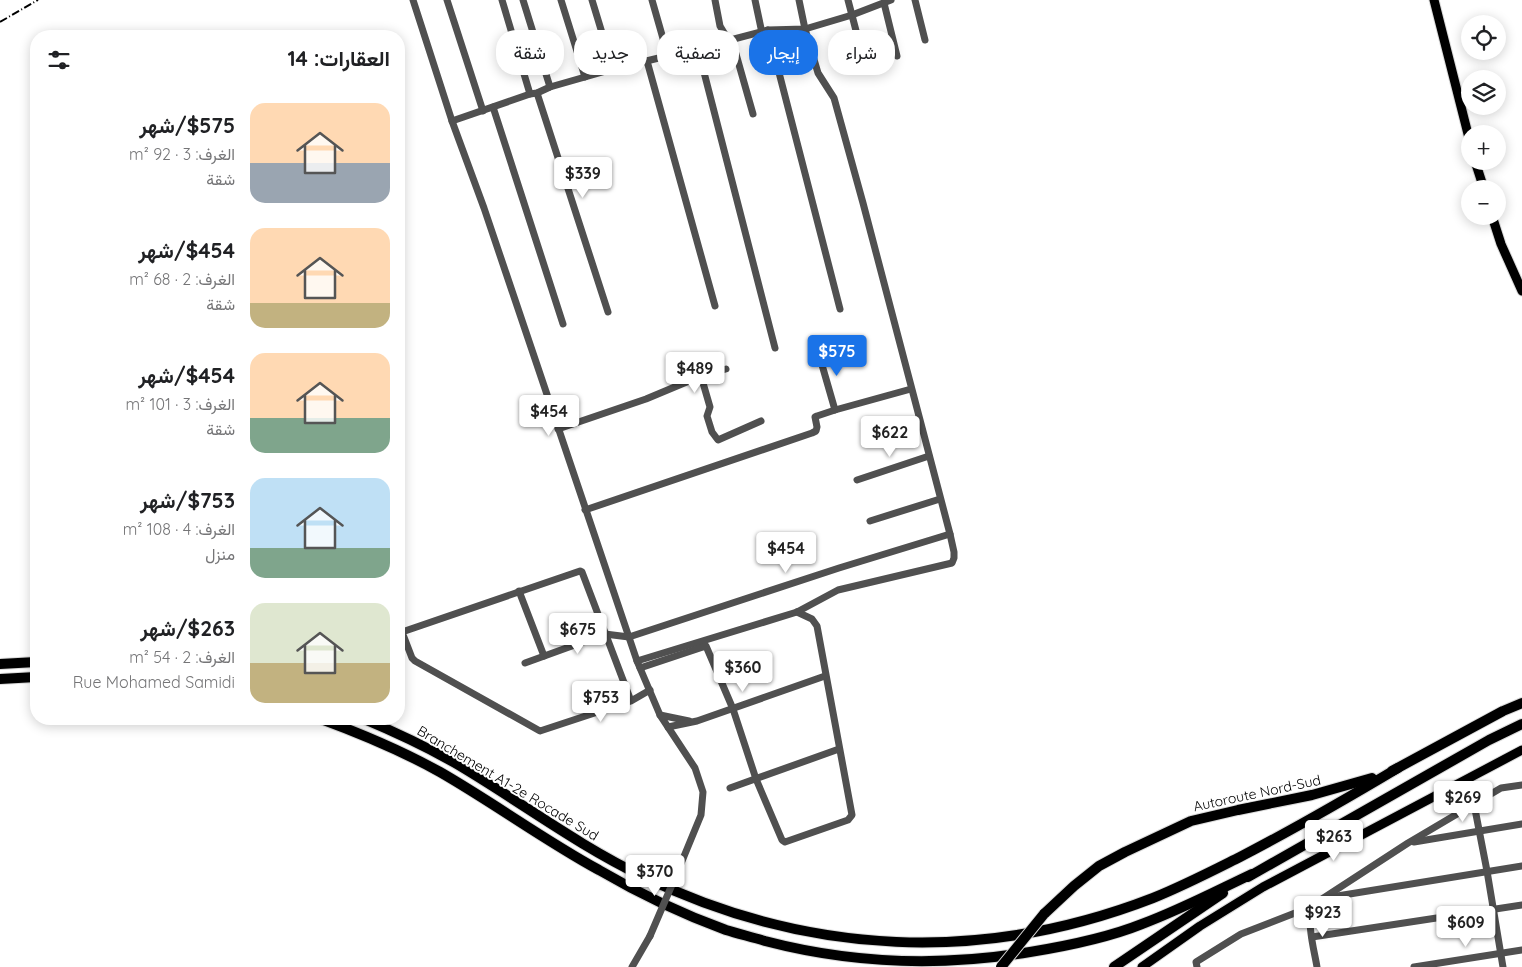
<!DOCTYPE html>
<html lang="ar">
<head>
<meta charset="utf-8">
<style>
  body { margin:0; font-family:Quicksand,Vazirmatn,sans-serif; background:#f2f2f2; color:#202124; direction:rtl; height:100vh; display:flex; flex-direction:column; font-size:19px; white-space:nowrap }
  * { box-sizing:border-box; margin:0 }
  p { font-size:16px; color:#757577 }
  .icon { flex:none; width:28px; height:28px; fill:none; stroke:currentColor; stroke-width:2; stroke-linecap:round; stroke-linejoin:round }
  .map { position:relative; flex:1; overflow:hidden; direction:ltr }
  .panel { position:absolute; left:30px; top:30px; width:375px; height:695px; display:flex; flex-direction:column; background:#fff; border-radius:20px; box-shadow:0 2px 12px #0003; direction:rtl }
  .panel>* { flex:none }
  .hud { position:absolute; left:420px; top:30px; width:475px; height:45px; direction:rtl; display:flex; gap:10px }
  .controls { position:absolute; left:1461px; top:15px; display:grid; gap:10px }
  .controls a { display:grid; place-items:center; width:45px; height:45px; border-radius:50%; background:#fff; box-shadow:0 2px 12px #0003; font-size:25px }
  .price { position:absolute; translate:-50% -42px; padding:0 11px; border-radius:5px; background:#fff; color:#222; font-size:16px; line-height:32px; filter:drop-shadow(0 1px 2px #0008) }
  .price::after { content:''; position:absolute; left:50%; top:30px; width:15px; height:11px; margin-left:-8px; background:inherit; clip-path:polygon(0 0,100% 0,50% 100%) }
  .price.selected { background:#1a73e8; color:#fff }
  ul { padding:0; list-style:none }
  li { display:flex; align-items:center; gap:15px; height:125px; padding:0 15px }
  li span { display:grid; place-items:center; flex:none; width:140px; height:100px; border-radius:15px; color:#555 }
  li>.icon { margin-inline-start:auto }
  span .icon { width:60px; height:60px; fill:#fffc; stroke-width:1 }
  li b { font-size:21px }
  h2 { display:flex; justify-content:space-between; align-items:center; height:60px; padding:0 15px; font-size:21px }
  .tag { padding:0 18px; border-radius:20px; background:#fff; box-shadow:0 2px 12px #0003; font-size:18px; line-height:45px }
  .tag.selected { background:#1a73e8; color:#fff }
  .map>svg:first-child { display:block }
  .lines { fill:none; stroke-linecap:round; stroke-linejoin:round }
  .major-casing { stroke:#dbdbdb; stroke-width:11 }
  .highway-casing { stroke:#dbdbdb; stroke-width:12 }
  .minor { stroke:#505050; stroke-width:7 }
  .major { stroke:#000; stroke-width:9 }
  .highway { stroke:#000; stroke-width:10 }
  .rail { stroke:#000; stroke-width:2; stroke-dasharray:8 2.5 1 2.5; stroke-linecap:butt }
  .highway-bridge-casing { stroke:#dbdbdb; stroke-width:12; stroke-linecap:butt }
  .minor-bridge { stroke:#505050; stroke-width:7 }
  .highway-bridge { stroke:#000; stroke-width:10 }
  .labels { text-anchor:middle; stroke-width:4; stroke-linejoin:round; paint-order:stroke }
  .street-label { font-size:14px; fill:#000; stroke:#fff }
</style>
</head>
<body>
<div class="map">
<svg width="1522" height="967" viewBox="0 0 1522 967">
  <rect width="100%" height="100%" fill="#fff"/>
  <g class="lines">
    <g class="major-casing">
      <g id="major">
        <polyline points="1434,0 1470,142"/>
        <polyline points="1475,161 1484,189"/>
        <polyline points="1492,216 1501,244 1522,291"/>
        <polyline points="1142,967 1200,926 1263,887 1522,750"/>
      </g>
    </g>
    <g class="highway-casing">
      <g id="highway">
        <polyline points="0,664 36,662"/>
        <polyline points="0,679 36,677"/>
        <path d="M 321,719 C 362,734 402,751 440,772 C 494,803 544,840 599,870 C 640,894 682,914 726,930 C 739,934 752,937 765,941 C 853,964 940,967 1030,952 C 1067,946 1107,938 1142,924 C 1180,910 1216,891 1252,874"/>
        <path d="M 364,719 C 395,732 425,746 455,763 C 518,800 577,845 644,877 C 808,956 983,964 1153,898 C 1183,886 1212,871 1240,857 C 1294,829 1346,799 1398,768"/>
        <polyline points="1392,771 1503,711 1522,703"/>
        <polyline points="1248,877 1489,740 1522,724"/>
        <polyline points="1044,914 1074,886 1099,866 1125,852 1191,821 1238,810 1312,795 1372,778"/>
        <polyline points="1114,967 1223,893"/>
      </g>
    </g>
    <g class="minor">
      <polyline points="413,0 452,121 484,208 637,661 660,715 695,768 703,792 701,815 680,866"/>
      <polyline points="447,0 483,111"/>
      <polyline points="502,0 530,94"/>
      <polyline points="523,0 550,87"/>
      <polyline points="561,0 585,77"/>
      <polyline points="592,0 613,69"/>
      <polyline points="652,0 668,56"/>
      <polyline points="715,0 720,26 729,41"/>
      <polyline points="755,0 762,33"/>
      <polyline points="848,0 865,65"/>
      <polyline points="915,0 925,40"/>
      <polyline points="884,3 897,56"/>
      <polyline points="768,30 840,309"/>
      <polyline points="732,40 753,114"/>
      <polyline points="698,49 775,348"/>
      <polyline points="647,61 715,306"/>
      <polyline points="537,93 608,312"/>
      <polyline points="493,107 563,324"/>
      <polyline points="452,121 530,94 537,93 550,87 613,69 692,50 768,30 805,29 852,15 891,0"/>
      <polyline points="818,351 835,410"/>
      <polyline points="701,376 710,407 707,416 712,432 718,440 761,421"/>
      <polyline points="558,429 646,399 701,376 726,369"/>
      <polyline points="857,480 929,456"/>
      <polyline points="585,510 812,433 816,431 817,427 815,417 817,416 835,410 911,389"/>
      <polyline points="870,521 940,499"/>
      <polyline points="519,591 544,656"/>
      <polyline points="637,661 797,612 838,590 952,563 954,558 954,552 950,534 863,203 834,98 818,73 805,29 799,0"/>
      <polyline points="525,663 605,634 629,637 839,568 950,534"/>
      <polyline points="640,668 706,646 733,709 756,779 782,840 785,842 848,820 852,815 817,626 812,619 797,612"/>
      <polyline points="631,701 582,572 580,571 402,632 412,658 415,661 540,731 631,701 650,690"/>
      <polyline points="660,715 689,721"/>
      <polyline points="668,727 697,721 825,676"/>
      <polyline points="730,788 839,749"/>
      <polyline points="1474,804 1487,871 1503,967"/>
      <polyline points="1414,842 1522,824"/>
      <polyline points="1325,898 1522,866"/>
      <path d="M 1313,906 C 1306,922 1314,949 1317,967"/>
      <polyline points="1312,937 1522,905"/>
      <polyline points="632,967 650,936"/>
      <polyline points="1197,967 1196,962 1241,934 1313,906 1322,899 1408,843 1501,788 1522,785"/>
      <polyline points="1414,967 1522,950"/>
    </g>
    <use href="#major" class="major"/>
    <use href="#highway" class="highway"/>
    <polyline class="rail" points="0,22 38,0"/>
    <g class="highway-bridge-casing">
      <polyline id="highway-bridge" points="1001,967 1044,914"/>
    </g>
    <polyline class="minor-bridge" points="650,936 680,866"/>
    <use href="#highway-bridge" class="highway-bridge"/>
  </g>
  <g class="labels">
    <g class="street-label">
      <text transform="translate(508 783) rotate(31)" y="5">Branchement A1-2e Rocade Sud</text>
      <text transform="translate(1257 793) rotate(-12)" y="5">Autoroute Nord-Sud</text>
    </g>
  </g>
</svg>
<div class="controls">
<a><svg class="icon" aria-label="locate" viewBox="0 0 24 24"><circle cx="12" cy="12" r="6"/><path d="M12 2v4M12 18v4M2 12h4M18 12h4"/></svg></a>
<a><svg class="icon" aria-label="layers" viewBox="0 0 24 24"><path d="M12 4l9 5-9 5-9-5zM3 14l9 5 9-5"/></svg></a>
<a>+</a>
<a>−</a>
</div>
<b class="price" style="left:583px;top:199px">$339</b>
<b class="price selected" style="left:837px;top:377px">$575</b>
<b class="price" style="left:695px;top:394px">$489</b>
<b class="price" style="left:549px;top:437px">$454</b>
<b class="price" style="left:890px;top:458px">$622</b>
<b class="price" style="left:786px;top:574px">$454</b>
<b class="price" style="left:578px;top:655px">$675</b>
<b class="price" style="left:743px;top:693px">$360</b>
<b class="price" style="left:601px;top:723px">$753</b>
<b class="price" style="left:1463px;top:823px">$269</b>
<b class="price" style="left:1334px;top:862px">$263</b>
<b class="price" style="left:655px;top:897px">$370</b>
<b class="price" style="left:1323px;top:938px">$923</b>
<b class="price" style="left:1466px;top:948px">$609</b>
<div class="hud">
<a class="tag">شراء</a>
<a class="tag selected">إيجار</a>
<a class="tag">تصفية</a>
<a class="tag">جديد</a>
<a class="tag">شقة</a>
</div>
<section class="panel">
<h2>العقارات: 14<svg class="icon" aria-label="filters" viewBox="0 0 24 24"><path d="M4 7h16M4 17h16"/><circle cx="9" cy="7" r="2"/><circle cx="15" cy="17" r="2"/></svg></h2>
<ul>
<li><span style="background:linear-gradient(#ffd9b3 60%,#9aa5b1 0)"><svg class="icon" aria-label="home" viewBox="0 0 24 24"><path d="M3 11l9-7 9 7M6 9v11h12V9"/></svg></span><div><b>$575/شهر</b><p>الغرف: 3 · 92 m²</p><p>شقة</p></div></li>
<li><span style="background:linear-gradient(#ffd9b3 75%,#c2b280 0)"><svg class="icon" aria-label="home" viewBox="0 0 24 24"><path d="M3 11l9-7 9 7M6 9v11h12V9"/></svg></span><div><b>$454/شهر</b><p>الغرف: 2 · 68 m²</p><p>شقة</p></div></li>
<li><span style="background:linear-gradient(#ffd9b3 65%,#7fa58c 0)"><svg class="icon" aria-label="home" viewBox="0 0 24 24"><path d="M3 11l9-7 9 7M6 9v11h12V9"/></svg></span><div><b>$454/شهر</b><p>الغرف: 3 · 101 m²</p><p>شقة</p></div></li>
<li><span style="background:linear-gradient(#bfe0f5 70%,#7fa58c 0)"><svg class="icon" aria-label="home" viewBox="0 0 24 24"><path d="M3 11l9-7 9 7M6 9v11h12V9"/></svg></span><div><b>$753/شهر</b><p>الغرف: 4 · 108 m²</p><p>منزل</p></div></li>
<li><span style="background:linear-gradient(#dfe7d0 60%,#c2b280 0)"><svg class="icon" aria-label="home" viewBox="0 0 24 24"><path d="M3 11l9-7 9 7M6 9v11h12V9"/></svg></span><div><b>$263/شهر</b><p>الغرف: 2 · 54 m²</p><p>Rue Mohamed Samidi</p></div></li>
</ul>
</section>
</div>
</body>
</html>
